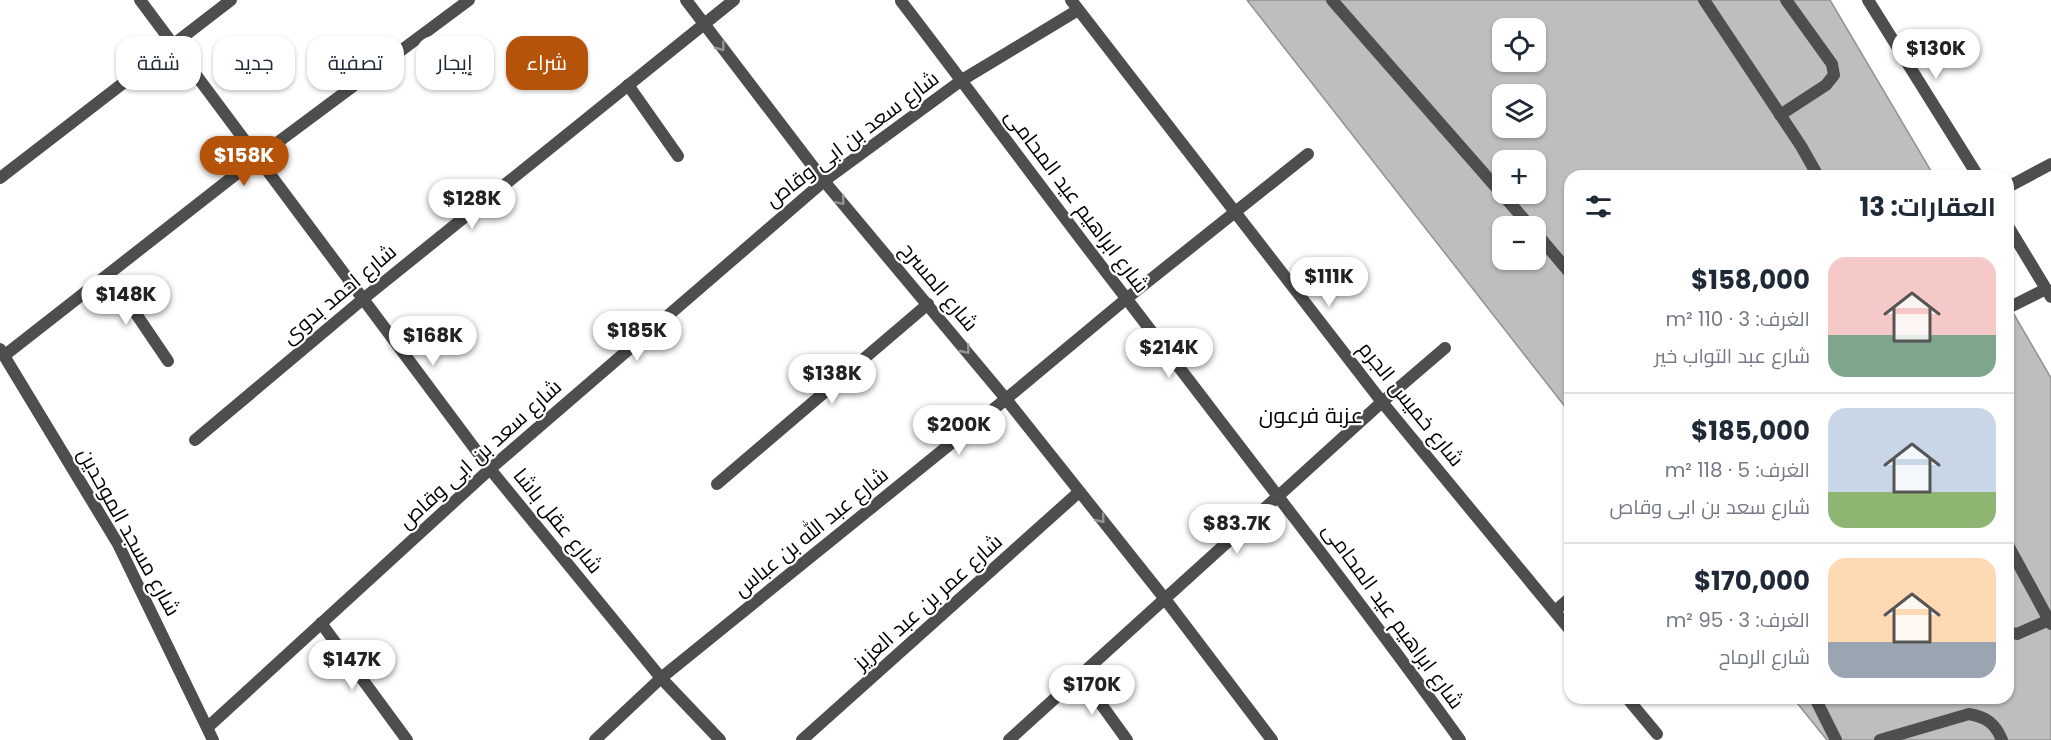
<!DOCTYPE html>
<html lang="ar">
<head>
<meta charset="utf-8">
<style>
  body { margin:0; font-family:Poppins,Cairo,sans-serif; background:#f6f6f7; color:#1f2937; direction:rtl; height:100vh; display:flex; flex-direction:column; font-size:22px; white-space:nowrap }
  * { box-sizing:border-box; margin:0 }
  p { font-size:20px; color:#747a83 }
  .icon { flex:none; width:33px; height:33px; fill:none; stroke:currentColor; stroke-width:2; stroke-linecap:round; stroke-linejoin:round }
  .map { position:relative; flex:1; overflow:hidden; direction:ltr }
  .side { position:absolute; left:1564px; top:170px; width:450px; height:534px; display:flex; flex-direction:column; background:#fff; border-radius:18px; box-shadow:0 2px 4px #0004; direction:rtl }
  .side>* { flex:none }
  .guide { position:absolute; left:18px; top:36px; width:570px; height:54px; direction:rtl; display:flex; gap:12px }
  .fabs { position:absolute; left:1492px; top:18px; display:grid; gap:12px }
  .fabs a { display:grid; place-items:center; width:54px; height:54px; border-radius:12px; background:#fff; box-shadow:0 2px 4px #0004; font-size:30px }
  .price { position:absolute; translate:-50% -51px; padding:0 14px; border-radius:21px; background:#fff; color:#222; font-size:20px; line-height:39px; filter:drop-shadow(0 2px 3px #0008) }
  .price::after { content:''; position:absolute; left:50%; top:36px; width:18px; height:14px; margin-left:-9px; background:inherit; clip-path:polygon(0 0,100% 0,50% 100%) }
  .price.active { background:#b45309; color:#fff }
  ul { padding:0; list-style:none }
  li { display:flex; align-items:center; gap:18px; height:150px; padding:0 18px }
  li+li { border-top:2px solid #e0e1e3 }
  li span { display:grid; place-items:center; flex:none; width:168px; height:120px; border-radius:18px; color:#555 }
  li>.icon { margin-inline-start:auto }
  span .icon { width:72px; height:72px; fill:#fffc; stroke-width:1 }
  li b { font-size:26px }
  h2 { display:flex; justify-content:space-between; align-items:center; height:72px; padding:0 18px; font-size:26px }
  .tag { padding:0 21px; border-radius:18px; background:#fff; box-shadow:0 2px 4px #0004; font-size:21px; line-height:54px }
  .tag.active { background:#b45309; color:#fff }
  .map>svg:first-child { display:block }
  .building { fill:#bebebe; stroke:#929292; stroke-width:1.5; fill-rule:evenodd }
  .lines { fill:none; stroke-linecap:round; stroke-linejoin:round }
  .service { stroke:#4e4e4e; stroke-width:12 }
  .minor { stroke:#4e4e4e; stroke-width:12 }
  .oneway { stroke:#959595 }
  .labels { text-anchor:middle; stroke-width:4.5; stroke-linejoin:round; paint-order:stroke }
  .street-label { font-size:21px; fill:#000; stroke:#fff }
  .neighbourhood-label { font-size:22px; fill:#000; stroke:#fff }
</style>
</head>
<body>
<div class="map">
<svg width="2051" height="740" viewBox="0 0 2051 740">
  <rect width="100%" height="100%" fill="#fff"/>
  <g class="building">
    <path d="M 1247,0 L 1830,0 L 1934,176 L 1570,176 L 1570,413 ZM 1503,28 L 1536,28 L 1536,62 L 1503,62 ZM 1503,94 L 1536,94 L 1536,128 L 1503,128 ZM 1503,160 L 1536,160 L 1536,194 L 1503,194 ZM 1503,226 L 1536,226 L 1536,260 L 1503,260 Z"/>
    <polygon points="2008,304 2051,378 2051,740 1827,740 1793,698 2008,698"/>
  </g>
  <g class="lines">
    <g class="service">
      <polyline points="1332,0 1530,226"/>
      <polyline points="1704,0 1801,146 1818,176"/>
      <polyline points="1780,115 1826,85 1834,75 1832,64 1786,0"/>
      <polyline points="1536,233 1570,273"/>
      <polyline points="2008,308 2046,289"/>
      <polyline points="2008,545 2051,624"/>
      <polyline points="2008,632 2017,634 2049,620"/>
      <polyline points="1815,698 1836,740"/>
      <path d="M 1880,740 L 1969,714 C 1986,717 1995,723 2002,740"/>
    </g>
    <g class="minor">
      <polyline points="140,0 490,469 661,678 720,740"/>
      <polyline points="686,0 824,181 1006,399 1165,599 1272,740"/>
      <polyline points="1071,0 1382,402 1570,630"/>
      <polyline points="1868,0 1978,176"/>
      <path d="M 901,1 C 977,100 1050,200 1126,298 C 1238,445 1352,590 1460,740"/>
      <polyline points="628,85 678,156"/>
      <polyline points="0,178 231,0"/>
      <polyline points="2008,187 2051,164"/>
      <polyline points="2008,226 2051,297"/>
      <polyline points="109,274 168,361"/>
      <polyline points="0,349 118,544 213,740"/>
      <polyline points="5,355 258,157 469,0"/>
      <polyline points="195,440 363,299 734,0"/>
      <polyline points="717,484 928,304"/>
      <polyline points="1555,611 1570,598"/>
      <polyline points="321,623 407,740"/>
      <polyline points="1080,675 1127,740"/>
      <polyline points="1627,698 1657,734"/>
      <polyline points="208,727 490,469 824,181 962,80 1078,10"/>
      <polyline points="595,740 661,678 1006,399 1126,299 1308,154"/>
      <polyline points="802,740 1079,492"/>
      <polyline points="1009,740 1382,402 1445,348"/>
    </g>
  </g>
  <defs><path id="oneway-chevron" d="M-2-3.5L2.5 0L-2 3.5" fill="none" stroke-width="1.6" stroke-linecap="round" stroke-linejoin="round" transform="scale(1.5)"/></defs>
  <g class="oneway">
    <use href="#oneway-chevron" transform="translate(721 47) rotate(53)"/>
    <use href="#oneway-chevron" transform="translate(841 201) rotate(50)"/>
    <use href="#oneway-chevron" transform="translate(966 350) rotate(51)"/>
    <use href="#oneway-chevron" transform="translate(1101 519) rotate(51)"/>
  </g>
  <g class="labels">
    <g class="street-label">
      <text transform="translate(852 139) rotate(-37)" y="7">شارع سعد بن ابى وقاص</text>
      <text transform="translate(1077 201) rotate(53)" y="7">شارع ابراهيم عيد المحامى</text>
      <text transform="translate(939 287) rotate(50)" y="7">شارع المسرح</text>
      <text transform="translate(339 294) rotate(-40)" y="7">شارع احمد بدوى</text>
      <text transform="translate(1411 404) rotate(51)" y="7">شارع خميس الجرم</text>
      <text transform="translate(480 454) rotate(-42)" y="7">شارع سعد بن ابى وقاص</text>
      <text transform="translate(558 521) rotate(51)" y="7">شارع عقل باشا</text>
      <text transform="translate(129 532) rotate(61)" y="7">شارع مسجد الموحدين</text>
      <text transform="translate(811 532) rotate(-39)" y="7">شارع عبد الله بن عباس</text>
      <text transform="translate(928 602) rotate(-42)" y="7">شارع عمر بن عبد العزيز</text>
      <text transform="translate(1393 616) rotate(54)" y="7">شارع ابراهيم عيد المحامى</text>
    </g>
    <g class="neighbourhood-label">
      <text x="1311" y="423">عزبة فرعون</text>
    </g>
  </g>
</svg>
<div class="fabs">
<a><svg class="icon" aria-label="locate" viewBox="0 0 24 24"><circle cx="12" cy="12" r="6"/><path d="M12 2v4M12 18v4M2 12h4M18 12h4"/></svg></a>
<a><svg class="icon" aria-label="layers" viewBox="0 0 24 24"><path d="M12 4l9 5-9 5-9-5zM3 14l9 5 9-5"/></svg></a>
<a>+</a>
<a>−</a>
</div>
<b class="price" style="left:1936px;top:80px">$130K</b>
<b class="price active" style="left:244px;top:187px">$158K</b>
<b class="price" style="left:472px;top:230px">$128K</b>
<b class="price" style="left:1329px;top:308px">$111K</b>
<b class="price" style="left:126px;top:326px">$148K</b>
<b class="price" style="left:637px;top:362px">$185K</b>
<b class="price" style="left:433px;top:367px">$168K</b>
<b class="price" style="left:1169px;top:379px">$214K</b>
<b class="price" style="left:832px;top:405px">$138K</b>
<b class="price" style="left:959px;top:456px">$200K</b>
<b class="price" style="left:1237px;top:555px">$83.7K</b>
<b class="price" style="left:352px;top:691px">$147K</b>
<b class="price" style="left:1092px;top:716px">$170K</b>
<div class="guide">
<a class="tag active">شراء</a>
<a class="tag">إيجار</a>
<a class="tag">تصفية</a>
<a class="tag">جديد</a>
<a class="tag">شقة</a>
</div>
<section class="side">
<h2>العقارات: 13<svg class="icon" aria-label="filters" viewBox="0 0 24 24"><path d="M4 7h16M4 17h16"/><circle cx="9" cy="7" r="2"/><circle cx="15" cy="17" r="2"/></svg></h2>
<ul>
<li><span style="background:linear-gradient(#f6c9c9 65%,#7fa58c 0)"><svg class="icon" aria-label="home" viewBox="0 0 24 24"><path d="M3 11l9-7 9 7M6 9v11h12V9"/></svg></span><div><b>$158,000</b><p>الغرف: 3 · 110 m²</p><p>شارع عبد التواب خير</p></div></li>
<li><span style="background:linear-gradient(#c9d6e8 70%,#8fb573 0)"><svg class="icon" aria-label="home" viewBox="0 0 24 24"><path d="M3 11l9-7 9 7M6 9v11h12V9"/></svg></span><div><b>$185,000</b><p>الغرف: 5 · 118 m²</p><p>شارع سعد بن ابى وقاص</p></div></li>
<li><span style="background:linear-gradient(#ffd9b3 70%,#9aa5b1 0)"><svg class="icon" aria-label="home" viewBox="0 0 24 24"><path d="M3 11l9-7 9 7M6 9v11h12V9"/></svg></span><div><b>$170,000</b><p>الغرف: 3 · 95 m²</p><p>شارع الرماح</p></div></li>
</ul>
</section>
</div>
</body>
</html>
